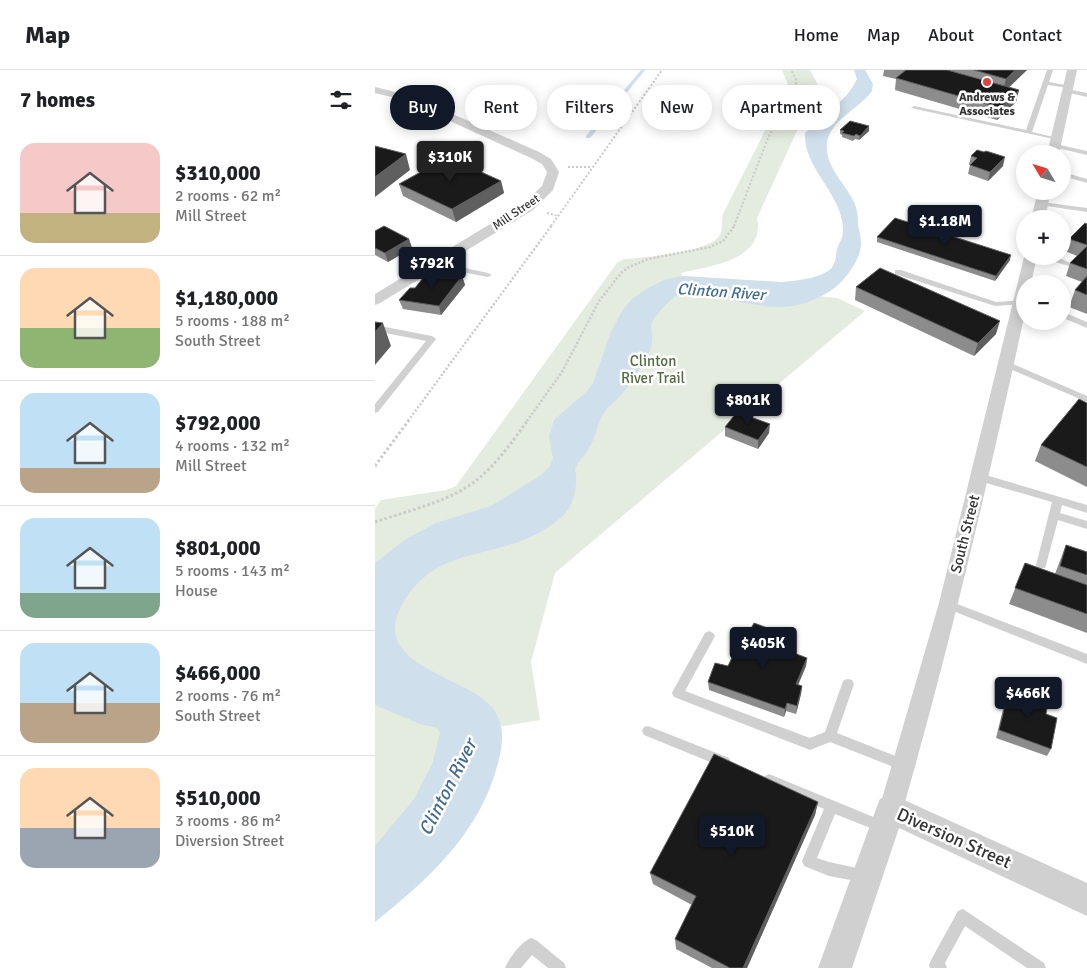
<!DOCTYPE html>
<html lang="en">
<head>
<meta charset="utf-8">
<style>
  body { margin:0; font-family:Signika,sans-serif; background:#f6f6f6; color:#202124; height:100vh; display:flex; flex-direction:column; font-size:19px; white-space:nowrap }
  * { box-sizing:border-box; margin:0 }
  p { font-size:16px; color:#757577 }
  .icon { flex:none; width:28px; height:28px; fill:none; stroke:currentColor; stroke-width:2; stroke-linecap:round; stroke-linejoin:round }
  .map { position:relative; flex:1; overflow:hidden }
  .sheet { display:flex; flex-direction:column; background:#fff; width:375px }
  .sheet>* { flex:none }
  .hud { position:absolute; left:15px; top:15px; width:475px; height:45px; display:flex; gap:10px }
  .needle { width:32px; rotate:308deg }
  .controls { position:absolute; left:641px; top:75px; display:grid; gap:10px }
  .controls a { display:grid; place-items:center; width:55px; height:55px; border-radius:50%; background:#fff; box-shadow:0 2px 12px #0003; font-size:25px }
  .price { position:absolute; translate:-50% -42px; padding:0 11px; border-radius:5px; background:#111827; color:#fff; font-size:16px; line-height:32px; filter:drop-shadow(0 1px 2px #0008) }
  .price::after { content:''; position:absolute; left:50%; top:30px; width:15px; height:11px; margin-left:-8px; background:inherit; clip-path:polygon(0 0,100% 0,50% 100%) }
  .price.selected { background:#222; color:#fff }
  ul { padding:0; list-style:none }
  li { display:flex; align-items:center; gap:15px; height:125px; padding:0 20px }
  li+li { border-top:1px solid #e0e0e0 }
  li span { display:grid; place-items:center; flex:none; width:140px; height:100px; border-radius:15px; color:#555 }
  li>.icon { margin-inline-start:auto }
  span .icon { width:60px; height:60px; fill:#fffc; stroke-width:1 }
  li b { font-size:21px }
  h2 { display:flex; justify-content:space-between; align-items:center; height:60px; padding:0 20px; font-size:21px }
  .pill { padding:0 18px; border-radius:22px; background:#fff; box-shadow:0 2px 12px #0003; font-size:18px; line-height:45px }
  .pill.selected { background:#111827; color:#fff }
  header { display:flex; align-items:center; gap:30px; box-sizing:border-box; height:70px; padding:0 25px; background:#fff; border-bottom:1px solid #e0e0e0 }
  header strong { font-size:24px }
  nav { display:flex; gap:28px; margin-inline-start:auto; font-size:18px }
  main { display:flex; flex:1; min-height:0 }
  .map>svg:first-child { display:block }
  .green { fill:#e4ebdf }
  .water { fill:#d0dfec }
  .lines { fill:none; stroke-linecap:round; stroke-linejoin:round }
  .stream { fill:#d0dfec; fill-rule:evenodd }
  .path-far2 { stroke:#cacaca; stroke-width:2; stroke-dasharray:2 2; stroke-linecap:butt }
  .path-far1 { stroke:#cacaca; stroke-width:2.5; stroke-dasharray:2 2; stroke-linecap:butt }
  .path { stroke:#cacaca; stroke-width:3; stroke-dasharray:2.5 2.5; stroke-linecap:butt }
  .service { fill:#d0d0d0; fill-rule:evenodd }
  .minor { fill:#d0d0d0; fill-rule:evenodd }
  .tertiary { fill:#d0d0d0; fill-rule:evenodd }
  .wall { fill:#8c8c8c }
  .shaded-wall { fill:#5f5f5f }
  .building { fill:#1a1a1a; stroke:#5f5f5f }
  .poi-dot { fill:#dd4441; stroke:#fff; stroke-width:2 }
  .labels { text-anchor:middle; stroke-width:5; stroke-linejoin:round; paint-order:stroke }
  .far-poi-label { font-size:12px; font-weight:bold; fill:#333; stroke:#fff }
  .far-street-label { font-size:12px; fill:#333; stroke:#fff }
  .park-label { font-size:15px; fill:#526d41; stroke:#fff }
  .street-label { font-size:15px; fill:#333; stroke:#fff }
  .water-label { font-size:16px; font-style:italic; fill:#436c92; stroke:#fff }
  .near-street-label { font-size:18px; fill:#333; stroke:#fff }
  .near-water-label { font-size:19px; font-style:italic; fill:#436c92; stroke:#fff }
</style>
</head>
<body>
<header>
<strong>Map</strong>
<nav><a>Home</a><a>Map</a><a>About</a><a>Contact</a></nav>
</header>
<main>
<section class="sheet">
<h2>7 homes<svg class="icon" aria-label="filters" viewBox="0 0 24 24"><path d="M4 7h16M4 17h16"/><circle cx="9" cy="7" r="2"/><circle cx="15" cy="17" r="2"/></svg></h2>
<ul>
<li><span style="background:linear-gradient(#f6c9c9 70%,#c2b280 0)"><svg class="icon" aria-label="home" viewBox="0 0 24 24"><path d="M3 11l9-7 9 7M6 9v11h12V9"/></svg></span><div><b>$310,000</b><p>2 rooms · 62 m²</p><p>Mill Street</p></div></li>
<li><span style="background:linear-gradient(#ffd9b3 60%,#8fb573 0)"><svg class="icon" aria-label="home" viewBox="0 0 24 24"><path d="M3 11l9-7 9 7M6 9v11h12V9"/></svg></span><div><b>$1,180,000</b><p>5 rooms · 188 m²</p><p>South Street</p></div></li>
<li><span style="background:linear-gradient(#bfe0f5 75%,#b9a48a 0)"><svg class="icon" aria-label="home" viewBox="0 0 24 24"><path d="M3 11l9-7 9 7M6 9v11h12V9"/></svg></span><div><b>$792,000</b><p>4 rooms · 132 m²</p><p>Mill Street</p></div></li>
<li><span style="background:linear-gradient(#bfe0f5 75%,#7fa58c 0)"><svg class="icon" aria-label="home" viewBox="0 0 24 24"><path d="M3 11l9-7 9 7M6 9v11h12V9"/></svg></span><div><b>$801,000</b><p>5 rooms · 143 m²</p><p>House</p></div></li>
<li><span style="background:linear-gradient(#bfe0f5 60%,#b9a48a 0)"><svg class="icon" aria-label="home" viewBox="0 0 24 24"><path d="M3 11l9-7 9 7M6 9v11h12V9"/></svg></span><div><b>$466,000</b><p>2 rooms · 76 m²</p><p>South Street</p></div></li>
<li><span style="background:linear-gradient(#ffd9b3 60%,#9aa5b1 0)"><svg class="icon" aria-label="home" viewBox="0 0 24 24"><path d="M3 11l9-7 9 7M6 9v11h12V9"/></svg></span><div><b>$510,000</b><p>3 rooms · 86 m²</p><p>Diversion Street</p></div></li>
</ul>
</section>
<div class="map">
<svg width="712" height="898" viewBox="0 0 712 898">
  <rect width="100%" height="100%" fill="#fff"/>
  <path class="green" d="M 407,0 L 435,0 L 443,15 L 382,148 C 391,191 333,196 306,203 L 309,213 L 462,228 L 490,241 L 180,503 L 156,592 L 165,650 L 111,659 L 57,701 L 0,792 L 0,439 L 6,430 L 71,420 L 81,416 L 242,193 L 249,189 C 269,188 334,182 344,166 C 349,159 346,152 348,144 L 413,15 Z"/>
  <path class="water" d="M 479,0 L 490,0 L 498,14 L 497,21 C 484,39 455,50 452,73 C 449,94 469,113 478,130 C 482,137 483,146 483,154 C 484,160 486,167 486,173 C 486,187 475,203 466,212 C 459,220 449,225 440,229 C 401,248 362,227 322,225 C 316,225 309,223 303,225 C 298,226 279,247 277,252 C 275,257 278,264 277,270 C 277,277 274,283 271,288 C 264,301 256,314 246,325 C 241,331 233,336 229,343 C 222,354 221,367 214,378 C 211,385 202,392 200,399 C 200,401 201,403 201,405 C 202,416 199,432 192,441 C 187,448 179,453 172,458 C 118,493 57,472 24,541 C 0,595 89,607 115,635 C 129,650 129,670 124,689 C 107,761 56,807 0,852 L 0,776 L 39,729 L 58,692 L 65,663 L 62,658 L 45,654 L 0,635 L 0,493 L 31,469 L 61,453 L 116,436 L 166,405 L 175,396 L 178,389 L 174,366 L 179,350 L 212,321 L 218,313 L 236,262 L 247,241 L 257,229 L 273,218 L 291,209 L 308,206 L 407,212 C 419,211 454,208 459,194 C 461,190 461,184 462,179 C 464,173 468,168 468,161 C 469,125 428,99 430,63 C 447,44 471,33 482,9 Z"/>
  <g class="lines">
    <polygon class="stream" points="266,0 270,0 215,68 211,68 211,66"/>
    <g class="path-far2">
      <polyline points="193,97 216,97"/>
      <polyline points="172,143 183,146"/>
      <polyline points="176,156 287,0"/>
      <polyline points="359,156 393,68 405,43 421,21 421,9 416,0"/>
    </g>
    <g class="path-far1">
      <polyline points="33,351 177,155"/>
      <polyline points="152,351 187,302 224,231 246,203 254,197 273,189 335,177 348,171 360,155"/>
    </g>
    <g class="path">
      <polyline points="0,396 34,350"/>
      <path d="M 0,452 C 29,442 60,435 87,420 C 115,404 135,375 153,350"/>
    </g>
    <g class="service">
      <polygon points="672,0 678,0 674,12 696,16 693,18 673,15 657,62 683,68 683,70 536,38 539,36 651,60"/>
      <polygon points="692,19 712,23 712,27 690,22 689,21"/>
      <polygon points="680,74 712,81 712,85 678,77 677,76"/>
      <polygon points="688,102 712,109 712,113 688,106"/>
      <polygon points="667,132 712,138 712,142 665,135 663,134"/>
      <polygon points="660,186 682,187 698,194 694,196"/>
      <polygon points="59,190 62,190 76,195 113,203 117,205 113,207 71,199 59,194"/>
      <polygon points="520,200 526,200 621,232 650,230 650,234 620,236 520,204"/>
      <polygon points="688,242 712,252 712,258 688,248"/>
      <polygon points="0,255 57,266 61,269 3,342 0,343 0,334 51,271 0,261"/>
      <polygon points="631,291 712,326 712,332 628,296 627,294"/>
      <polygon points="604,403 712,435 712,443 687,435 685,443 712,451 712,459 683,450 671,495 670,498 662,498 661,495 677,432 601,410 599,407"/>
      <polygon points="572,530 712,584 712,594 568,537 567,534 568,531"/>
      <polygon points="334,561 338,563 340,566 310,621 435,668 450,662 467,614 469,610 473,609 477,610 479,614 462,663 533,691 535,695 533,699 529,701 455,672 435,680 299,627 297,623 299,619 330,563"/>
      <polygon points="273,656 354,688 356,692 354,696 350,698 269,665 267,661 269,657"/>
      <polygon points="394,704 513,753 514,757 513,761 508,763 460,744 442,788 454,792 496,801 498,806 496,811 491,813 454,806 429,796 427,791 449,739 390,714 388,710 390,706"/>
      <polygon points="588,839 669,893 671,898 652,898 590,856 570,893 572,898 555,898 554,895 556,890 583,841"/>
      <path d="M 156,868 L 161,870 L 189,893 L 191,898 L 173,898 L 157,885 L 146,898 L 130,898 C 134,888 146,872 156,868 Z"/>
    </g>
    <g class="minor">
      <polygon points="692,0 702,0 684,84 672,84"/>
      <polygon points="0,17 37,26 164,82 176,89 184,102 178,120 158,140 5,233 0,235 0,224 148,134 167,116 172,102 167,94 156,88 29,30 0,23"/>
      <polygon points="663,121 676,121 670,149 656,149"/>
      <path d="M 650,183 L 650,186 L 662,186 L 656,214 L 650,214 L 650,243 C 614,409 575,575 528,739 L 524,747 L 516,751 L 508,747 L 504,739 L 564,533 Z"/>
    </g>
    <polygon class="tertiary" points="516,724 712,813 712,846 524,758 477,898 443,898 501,739 505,729"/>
  </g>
  <g class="wall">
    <polygon points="509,0 652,0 634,17 644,20 641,32 622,50 520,20 521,9 508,6"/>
    <polygon points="465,60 494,61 484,70 480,69 478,71 467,67 467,65 465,64"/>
    <polygon points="596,86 628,96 613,111 593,104 595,95 594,95"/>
    <polygon points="126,111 129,123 81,152 28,126 24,114"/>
    <polygon points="712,154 712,244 694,237 700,220 707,212 691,206 695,193 702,186 690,181 694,169"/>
    <polygon points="0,161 34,169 37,178 13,192 0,185"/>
    <polygon points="502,167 635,190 620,211 502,172"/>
    <polygon points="87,206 90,215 66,245 28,239 24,230 40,218"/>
    <polygon points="481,217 621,264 599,286 480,230"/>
    <polygon points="712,333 712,417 660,391 666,375"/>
    <polygon points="350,357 394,363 383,379 350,366"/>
    <polygon points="691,475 712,482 712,563 634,534 650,493 680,504 686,488"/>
    <polygon points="372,566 414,566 414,574 411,580 432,588 431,596 423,615 427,616 426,624 421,644 411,641 409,647 334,620 333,612 353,596"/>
    <polygon points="634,619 671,644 676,679 672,686 621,668 631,627"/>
    <polygon points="443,732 440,745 372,898 337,898 301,879 300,869 317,835 278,814 275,803"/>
  </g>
  <g class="shaded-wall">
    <polygon points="640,0 652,0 627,24 631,9"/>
    <polygon points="644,20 641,32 622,50 625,38"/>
    <polygon points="494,56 494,61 484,70 485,66"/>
    <polygon points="31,84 35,100 0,127 0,107"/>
    <polygon points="630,87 628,96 613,111 615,102"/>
    <polygon points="126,111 129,123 81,152 77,139"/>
    <polygon points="34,169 37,178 13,192 10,183"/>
    <polygon points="636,185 635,190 620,211 621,206"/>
    <polygon points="87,206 90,215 66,245 64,236"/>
    <polygon points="625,251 621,264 599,286 603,273"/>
    <polygon points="8,253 16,276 0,295 0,262"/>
    <polygon points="395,354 394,363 383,379 383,370"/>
    <polygon points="414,566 414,574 407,588 408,579"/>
    <polygon points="432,588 431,596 420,622 421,614"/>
    <polygon points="427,616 426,624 421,644 422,636"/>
    <polygon points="412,633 411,641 409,647 410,639"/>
    <polygon points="443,732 440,745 372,898 368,898"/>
  </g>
  <g class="building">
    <polygon points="531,0 572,0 644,20 625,38 521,8"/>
    <polygon points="599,0 640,0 631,9"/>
    <polygon points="475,51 494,56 485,66 481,64 479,66 467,63 469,61 465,60"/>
    <polygon points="0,76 31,84 0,107"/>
    <polygon points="602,80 609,82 611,81 630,87 615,102 595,95 602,88 596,86"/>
    <polygon points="73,87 126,111 77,139 24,114"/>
    <polygon points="520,148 636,185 621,206 502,167"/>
    <polygon points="710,153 712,154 712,175 694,169"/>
    <polygon points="9,156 34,169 10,183 0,178 0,161"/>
    <polygon points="712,176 712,199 695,193"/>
    <polygon points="505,198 625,251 603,273 481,217"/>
    <polygon points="60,201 87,206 64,236 24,230 35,218 40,218 48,208 53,209"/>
    <polygon points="712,206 712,225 700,220"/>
    <polygon points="0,252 8,253 0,262"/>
    <polygon points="704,329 712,333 712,397 666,375"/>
    <polygon points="362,342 395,354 383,370 350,357"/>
    <polygon points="691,475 712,482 712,505 685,496"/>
    <polygon points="650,493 712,515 712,544 640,518"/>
    <polygon points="379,553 414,566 408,579 432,588 421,614 427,616 422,636 412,633 410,639 333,612 340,593 353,596 368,565 372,566"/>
    <polygon points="634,619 673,632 671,644 682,648 676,679 624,660"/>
    <polygon points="339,684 443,732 368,898 355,898 300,869 321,826 275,803"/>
  </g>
  <circle class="poi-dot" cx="612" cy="12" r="5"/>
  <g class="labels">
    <g class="far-poi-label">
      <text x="612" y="31">Andrews &amp;<tspan x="612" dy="14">Associates</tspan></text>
    </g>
    <g class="far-street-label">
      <text transform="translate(141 142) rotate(-34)" y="4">Mill Street</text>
    </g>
    <g class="park-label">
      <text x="278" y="296">Clinton<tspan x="278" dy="17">River Trail</tspan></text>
    </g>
    <g class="street-label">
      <text transform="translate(590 464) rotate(-76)" y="5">South Street</text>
    </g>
    <g class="water-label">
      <text transform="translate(346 221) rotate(4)" y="6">Clinton River</text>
    </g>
    <g class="near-street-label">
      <text transform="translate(579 768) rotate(24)" y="6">Diversion Street</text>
    </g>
    <g class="near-water-label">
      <text transform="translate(72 717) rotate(-63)" y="7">Clinton River</text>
    </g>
  </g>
</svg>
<div class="controls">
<a><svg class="needle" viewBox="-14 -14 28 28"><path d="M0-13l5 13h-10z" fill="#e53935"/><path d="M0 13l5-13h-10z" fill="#757577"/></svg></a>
<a>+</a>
<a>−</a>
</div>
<b class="price selected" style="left:75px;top:113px">$310K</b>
<b class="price" style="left:570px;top:177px">$1.18M</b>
<b class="price" style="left:57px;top:219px">$792K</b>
<b class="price" style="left:373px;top:356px">$801K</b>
<b class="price" style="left:388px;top:599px">$405K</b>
<b class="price" style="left:653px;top:649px">$466K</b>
<b class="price" style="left:357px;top:787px">$510K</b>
<div class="hud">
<a class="pill selected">Buy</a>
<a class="pill">Rent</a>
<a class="pill">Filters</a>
<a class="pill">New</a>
<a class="pill">Apartment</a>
</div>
</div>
</main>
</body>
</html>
